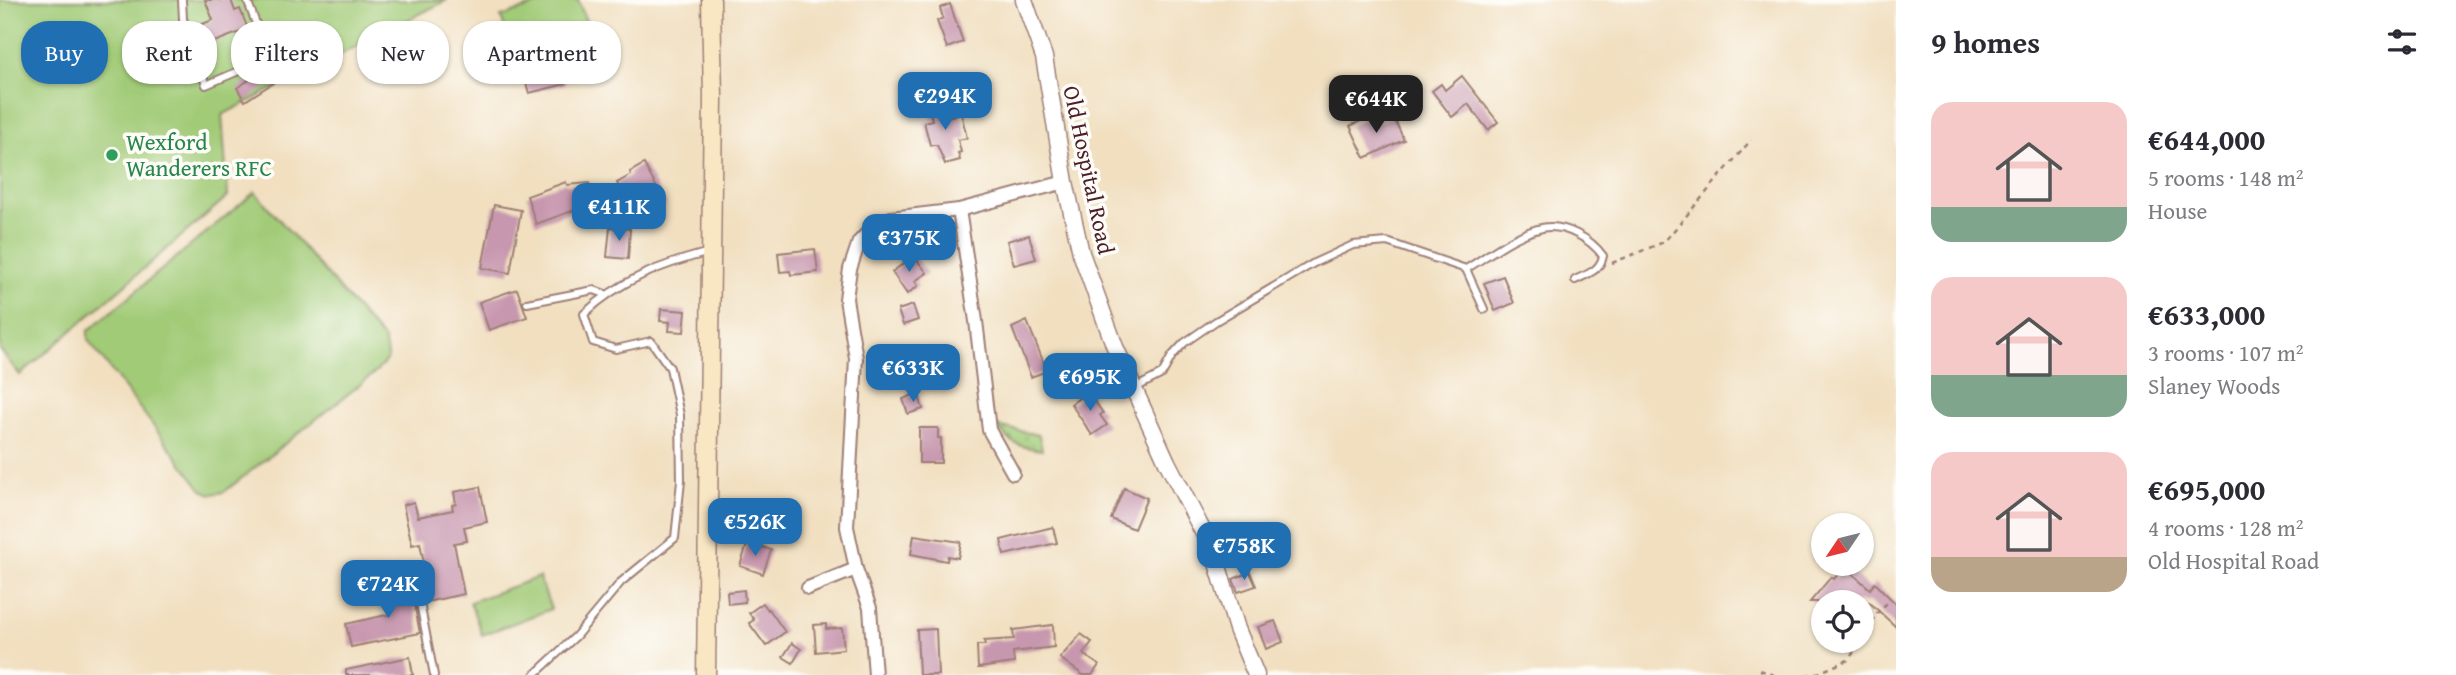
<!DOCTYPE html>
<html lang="en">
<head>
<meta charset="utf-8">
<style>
  body { margin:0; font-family:"Gentium Book Plus",serif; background:#f2f2f3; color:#2b2b33; height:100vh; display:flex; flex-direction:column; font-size:26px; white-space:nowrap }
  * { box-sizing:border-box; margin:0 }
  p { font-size:23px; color:#7c7c81 }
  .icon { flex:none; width:38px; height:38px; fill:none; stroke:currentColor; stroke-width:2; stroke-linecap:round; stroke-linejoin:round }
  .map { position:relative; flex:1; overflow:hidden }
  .side { display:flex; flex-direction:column; background:#fff; width:560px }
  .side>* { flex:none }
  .guide { position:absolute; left:21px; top:21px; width:665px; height:63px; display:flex; gap:14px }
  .needle { width:46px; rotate:235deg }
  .controls { position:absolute; left:1811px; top:513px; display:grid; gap:14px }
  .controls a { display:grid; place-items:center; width:63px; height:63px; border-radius:50%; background:#fff; box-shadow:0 2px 5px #0004; font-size:35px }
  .price { position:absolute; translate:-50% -60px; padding:0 16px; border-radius:14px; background:#1f6fb2; color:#fff; font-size:23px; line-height:46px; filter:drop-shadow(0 2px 4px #0008) }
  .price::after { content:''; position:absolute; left:50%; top:42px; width:21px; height:16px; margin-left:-10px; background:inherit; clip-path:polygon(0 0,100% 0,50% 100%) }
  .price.active { background:#222; color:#fff }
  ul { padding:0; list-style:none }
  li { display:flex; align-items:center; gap:21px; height:175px; padding:0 35px }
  li span { display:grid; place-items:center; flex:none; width:196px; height:140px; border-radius:21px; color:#555 }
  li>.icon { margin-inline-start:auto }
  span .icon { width:84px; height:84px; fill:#fffc; stroke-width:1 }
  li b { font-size:30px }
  h2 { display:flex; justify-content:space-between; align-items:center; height:84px; padding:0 35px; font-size:30px }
  .chip { padding:0 24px; border-radius:28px; background:#fff; box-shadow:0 2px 5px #0004; font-size:24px; line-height:63px }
  .chip.active { background:#1f6fb2; color:#fff }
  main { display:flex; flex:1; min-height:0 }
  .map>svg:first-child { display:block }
  .grass { fill:url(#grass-dots); stroke:#767551; stroke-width:2 }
  .pitch { fill:#a1cb77; stroke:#767551; stroke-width:2 }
  .building { fill:#c797af }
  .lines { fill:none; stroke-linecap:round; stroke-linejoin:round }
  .service-casing { stroke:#9e7f76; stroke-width:10 }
  .minor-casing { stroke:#9e7f76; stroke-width:16 }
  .tertiary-casing { stroke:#9e7f76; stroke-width:19 }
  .secondary-casing { stroke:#9e7f76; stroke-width:21 }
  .path { stroke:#9e7f76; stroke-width:2.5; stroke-dasharray:5 5; stroke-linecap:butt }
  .service { stroke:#fff; stroke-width:6 }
  .minor { stroke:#fff; stroke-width:12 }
  .tertiary { stroke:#fff; stroke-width:16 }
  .secondary { stroke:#f9e7c3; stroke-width:18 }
  .leisure-dot { fill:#2e9e5b; stroke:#fdfcf7; stroke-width:2.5 }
  .labels { text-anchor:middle; stroke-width:7; stroke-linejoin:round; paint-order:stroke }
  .leisure-label { font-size:23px; fill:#27864d; stroke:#fdfcf7; text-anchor:start }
  .street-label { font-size:23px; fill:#4a1f2b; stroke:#fdfcf7 }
</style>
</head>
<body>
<main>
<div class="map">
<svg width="1896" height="675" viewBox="0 0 1896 675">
  <defs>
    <pattern id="grass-dots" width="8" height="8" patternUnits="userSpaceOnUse" patternTransform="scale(1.75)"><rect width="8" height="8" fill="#a1cb77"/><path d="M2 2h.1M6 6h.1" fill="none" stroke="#8cae67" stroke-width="1.8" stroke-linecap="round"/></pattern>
  </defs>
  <rect width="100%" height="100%" fill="#fdfcf7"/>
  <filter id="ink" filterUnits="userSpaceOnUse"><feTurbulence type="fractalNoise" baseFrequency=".0143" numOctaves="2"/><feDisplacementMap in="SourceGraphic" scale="14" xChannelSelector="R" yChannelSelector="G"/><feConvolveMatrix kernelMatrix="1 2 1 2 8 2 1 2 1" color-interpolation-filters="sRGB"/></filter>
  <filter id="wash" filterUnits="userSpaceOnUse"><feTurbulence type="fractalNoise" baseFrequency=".00686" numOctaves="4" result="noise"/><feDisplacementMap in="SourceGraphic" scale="28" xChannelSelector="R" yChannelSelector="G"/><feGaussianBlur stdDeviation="1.57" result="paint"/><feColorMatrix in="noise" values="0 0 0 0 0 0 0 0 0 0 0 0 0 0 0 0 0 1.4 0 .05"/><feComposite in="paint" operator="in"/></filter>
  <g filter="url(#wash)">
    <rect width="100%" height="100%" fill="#f1dfc0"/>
    <path class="grass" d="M 996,426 L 1039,435 L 1042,450 C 1019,447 1011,444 996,426 Z"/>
    <g class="pitch">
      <polygon points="0,0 447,0 222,115 228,196 20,375 0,350"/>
      <polygon points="550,0 578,0 591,35 516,61 501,17"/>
      <polygon points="255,192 384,340 388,358 377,371 224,492 211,494 202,490 88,340 88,331"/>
      <polygon points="539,577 551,609 482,635 470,602"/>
    </g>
    <g id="blocks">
      <g class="building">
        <polygon points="205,0 231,0 235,11 240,9 248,29 204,46 197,26 213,20"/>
        <polygon points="950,4 963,42 947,48 937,21 943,18 940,8"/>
        <polygon points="547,56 549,62 557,59 566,84 529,93 525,80 537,75 532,61"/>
        <polygon points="264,70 273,83 245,101 237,88"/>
        <polygon points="1462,76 1498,122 1488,130 1468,104 1452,117 1432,91 1441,84 1445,90"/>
        <polygon points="939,98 944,118 961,113 967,138 958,140 961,152 958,153 960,160 945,164 937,145 930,145 924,122 932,120 927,101"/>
        <polygon points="1375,114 1379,123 1393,116 1404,140 1365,158 1350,126"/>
        <polygon points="644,164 666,205 651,213 643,198 629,206 617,183 631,175 630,172"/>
        <polygon points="566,182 567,185 589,183 592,206 575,208 575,210 536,224 527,196"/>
        <polygon points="494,205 521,210 510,273 482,268"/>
        <polygon points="610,227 630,229 628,259 607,257"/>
        <polygon points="1029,235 1036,259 1014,265 1007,241"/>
        <polygon points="815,249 818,272 791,275 790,271 780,272 778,253"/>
        <polygon points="914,256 927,273 915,281 918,286 907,294 892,272"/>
        <polygon points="1503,276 1514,303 1495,311 1484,283"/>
        <polygon points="517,289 527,317 489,330 479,302"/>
        <polygon points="913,305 918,320 903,325 898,310"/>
        <polygon points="661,309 686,311 684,332 669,331 670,322 660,321"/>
        <polygon points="1027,321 1047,371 1031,377 1012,328"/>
        <polygon points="929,355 938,381 916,389 906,362"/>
        <polygon points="1088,392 1103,413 1100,415 1107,425 1092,435 1071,404"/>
        <polygon points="918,393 923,409 908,414 903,399"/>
        <polygon points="919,428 938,428 938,438 941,438 941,463 919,463"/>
        <polygon points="480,487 487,522 464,527 467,541 454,543 464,594 426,602 421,580 427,579 420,543 412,545 403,505 414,502 418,517 453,510 452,505 456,504 454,492"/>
        <polygon points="1124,488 1147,498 1134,529 1111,519"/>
        <polygon points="1053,527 1057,543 1004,555 1001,540"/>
        <polygon points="914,535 961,542 958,558 948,556 947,561 911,554"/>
        <polygon points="748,542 771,550 763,574 740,566"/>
        <polygon points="1845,567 1870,589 1875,583 1896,604 1896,627 1869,602 1810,602 1831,577 1834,579"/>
        <polygon points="1250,572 1256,586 1238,592 1233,579"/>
        <polygon points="410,583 420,633 351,647 346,624 391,614 386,587"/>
        <polygon points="744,590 745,602 728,604 727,592"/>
        <polygon points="763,603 768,610 769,609 785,632 766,646 749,623 754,620 749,613"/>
        <polygon points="1275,621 1283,642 1266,649 1258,627"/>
        <polygon points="826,624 826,629 842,628 844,649 816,652 814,625"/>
        <polygon points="1053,625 1054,647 1013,652 1014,663 978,668 977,645 985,645 984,641 1014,639 1013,630"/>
        <polygon points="936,629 938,675 919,675 917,630"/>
        <polygon points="1081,634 1092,642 1083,654 1099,665 1092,675 1083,675 1060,658"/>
        <polygon points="792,643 801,649 793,663 783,657"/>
        <polygon points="410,657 413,675 346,675 346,670"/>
      </g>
    </g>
  </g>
  <g filter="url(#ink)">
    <use href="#blocks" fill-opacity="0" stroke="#9e7f76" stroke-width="2"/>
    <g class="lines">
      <g class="service-casing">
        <g id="service">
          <polyline points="182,0 183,19 206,85 269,58 247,0"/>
          <path d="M 1466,269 C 1489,255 1515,234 1542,228 C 1564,223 1591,239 1603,256 C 1600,271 1587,274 1575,280"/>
          <polyline points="527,303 594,290 605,294"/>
          <polyline points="1135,388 1162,374 1172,356 1184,343 1216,321 1314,263 1353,245 1387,242 1466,269 1484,309"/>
          <polyline points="414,572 434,675"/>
          <path d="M 534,675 L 576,636 L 621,582 L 675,538 L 681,481 L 680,415 L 670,368 L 651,341 L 616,349 L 593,342 L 584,314 C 620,280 662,264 710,252"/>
        </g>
      </g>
      <g class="minor-casing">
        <g id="minor">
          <polyline points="959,210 976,321 989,430 1013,473"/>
          <polyline points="808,588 856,569"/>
          <polyline points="875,675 870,608 856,569 847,527 856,358 846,299 850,269 859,242 872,228 891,218 959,210 1065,182"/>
        </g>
      </g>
      <g class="tertiary-casing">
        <polyline id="tertiary" points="1024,0 1044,57 1065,182 1081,253 1115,347 1167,462 1214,553 1237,629 1256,675"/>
      </g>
      <g class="secondary-casing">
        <polyline id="secondary" points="706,675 713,98 711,0"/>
      </g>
      <g class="path">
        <polyline points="1612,263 1664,242 1751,140"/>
        <polyline points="1760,670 1774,675"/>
        <polyline points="1806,675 1816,674 1848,660 1871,629 1874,616 1890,600"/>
      </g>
      <use href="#service" class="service"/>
      <use href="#minor" class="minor"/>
      <use href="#tertiary" class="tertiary"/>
      <use href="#secondary" class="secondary"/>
    </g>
  </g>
  <circle class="leisure-dot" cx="112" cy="155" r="7"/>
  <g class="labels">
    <g class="leisure-label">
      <text x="126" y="150">Wexford<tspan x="126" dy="26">Wanderers RFC</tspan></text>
    </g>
    <g class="street-label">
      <text transform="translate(1089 170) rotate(78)" y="8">Old Hospital Road</text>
    </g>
  </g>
</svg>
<div class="controls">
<a><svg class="needle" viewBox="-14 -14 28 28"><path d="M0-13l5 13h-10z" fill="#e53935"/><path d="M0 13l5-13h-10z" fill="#7c7c81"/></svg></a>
<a><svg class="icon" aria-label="locate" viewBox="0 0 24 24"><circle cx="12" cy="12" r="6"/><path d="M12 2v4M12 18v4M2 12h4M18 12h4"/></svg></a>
</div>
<b class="price" style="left:945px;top:132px">€294K</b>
<b class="price active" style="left:1376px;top:135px">€644K</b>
<b class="price" style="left:619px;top:243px">€411K</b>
<b class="price" style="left:909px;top:274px">€375K</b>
<b class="price" style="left:913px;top:404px">€633K</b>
<b class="price" style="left:1090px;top:413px">€695K</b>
<b class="price" style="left:755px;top:558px">€526K</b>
<b class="price" style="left:1244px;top:582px">€758K</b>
<b class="price" style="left:388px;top:620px">€724K</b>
<div class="guide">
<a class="chip active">Buy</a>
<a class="chip">Rent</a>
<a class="chip">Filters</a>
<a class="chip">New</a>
<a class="chip">Apartment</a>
</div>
</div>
<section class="side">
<h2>9 homes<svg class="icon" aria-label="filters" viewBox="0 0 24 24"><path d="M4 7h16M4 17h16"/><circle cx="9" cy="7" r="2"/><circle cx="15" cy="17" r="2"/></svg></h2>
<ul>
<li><span style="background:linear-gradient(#f6c9c9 75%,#7fa58c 0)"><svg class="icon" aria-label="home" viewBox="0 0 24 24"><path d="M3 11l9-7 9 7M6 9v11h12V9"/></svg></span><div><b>€644,000</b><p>5 rooms · 148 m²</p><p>House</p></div></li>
<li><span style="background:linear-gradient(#f6c9c9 70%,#7fa58c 0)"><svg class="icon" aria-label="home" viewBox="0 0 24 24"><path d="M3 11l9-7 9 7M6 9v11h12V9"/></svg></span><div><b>€633,000</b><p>3 rooms · 107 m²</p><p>Slaney Woods</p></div></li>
<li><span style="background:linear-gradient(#f6c9c9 75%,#b9a48a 0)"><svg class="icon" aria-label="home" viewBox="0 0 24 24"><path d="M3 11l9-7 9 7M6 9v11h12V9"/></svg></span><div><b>€695,000</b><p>4 rooms · 128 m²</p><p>Old Hospital Road</p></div></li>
</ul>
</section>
</main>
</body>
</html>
